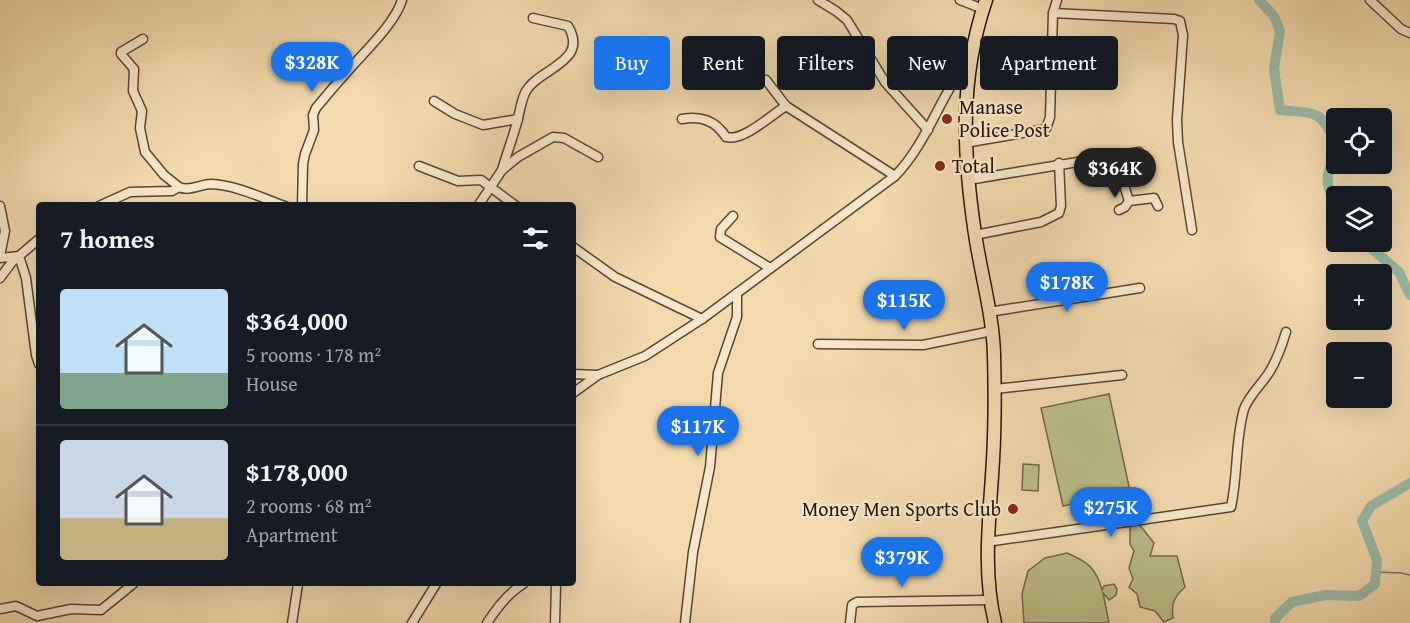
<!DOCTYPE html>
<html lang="en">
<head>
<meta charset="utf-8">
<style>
  body { margin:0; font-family:"Gentium Book Plus",serif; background:#242831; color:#f1f3f6; height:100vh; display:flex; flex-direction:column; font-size:22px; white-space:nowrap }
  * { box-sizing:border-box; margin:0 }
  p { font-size:20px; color:#9ea1a6 }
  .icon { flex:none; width:33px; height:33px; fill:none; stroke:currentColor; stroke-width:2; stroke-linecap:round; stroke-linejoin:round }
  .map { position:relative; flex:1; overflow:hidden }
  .panel { position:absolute; left:36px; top:202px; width:540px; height:384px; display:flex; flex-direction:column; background:#171b24; border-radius:6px; box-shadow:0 6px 24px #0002 }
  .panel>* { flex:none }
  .guide { position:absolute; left:594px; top:36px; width:570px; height:54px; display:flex; gap:12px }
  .controls { position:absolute; left:1326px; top:108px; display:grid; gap:12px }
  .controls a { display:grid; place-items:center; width:66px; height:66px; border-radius:6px; background:#171b24; box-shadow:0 6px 24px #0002; font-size:30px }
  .price { position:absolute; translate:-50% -51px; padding:0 14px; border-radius:21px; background:#1a73e8; color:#fff; font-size:20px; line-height:39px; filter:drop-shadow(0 2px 3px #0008) }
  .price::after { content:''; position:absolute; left:50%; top:36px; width:18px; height:14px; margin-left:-9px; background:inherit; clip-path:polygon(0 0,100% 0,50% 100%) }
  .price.selected { background:#222; color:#fff }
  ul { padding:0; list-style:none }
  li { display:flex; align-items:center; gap:18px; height:150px; padding:0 24px }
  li+li { border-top:2px solid #363941 }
  li span { display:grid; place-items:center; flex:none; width:168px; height:120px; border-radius:6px; color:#555 }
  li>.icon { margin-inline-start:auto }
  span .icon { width:72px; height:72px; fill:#fffc; stroke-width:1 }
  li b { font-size:26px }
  h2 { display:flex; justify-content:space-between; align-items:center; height:72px; padding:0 24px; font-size:26px }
  .pill { padding:0 21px; border-radius:6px; background:#171b24; box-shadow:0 6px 24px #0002; font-size:21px; line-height:54px }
  .pill.selected { background:#1a73e8; color:#fff }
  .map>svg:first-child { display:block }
  .green { fill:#bbbf89; stroke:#726a48; stroke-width:1.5 }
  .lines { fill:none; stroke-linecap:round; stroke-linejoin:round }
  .stream { stroke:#6d7869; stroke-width:1.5 }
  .river { stroke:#9bbbaa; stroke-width:10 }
  .minor-casing { stroke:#5a4630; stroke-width:11 }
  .highway-casing { stroke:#281407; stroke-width:15 }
  .minor { stroke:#f7e7ca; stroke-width:8 }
  .highway { stroke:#f2daad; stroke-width:12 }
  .poi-dot { fill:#8f2418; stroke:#f7e7ca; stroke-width:2 }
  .labels { text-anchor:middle; stroke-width:4.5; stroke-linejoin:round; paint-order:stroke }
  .poi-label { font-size:20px; fill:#281407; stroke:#f7e7ca; text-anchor:start }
</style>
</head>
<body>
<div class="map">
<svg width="1410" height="623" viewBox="0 0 1410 623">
  <rect width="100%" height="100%" fill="#f2daad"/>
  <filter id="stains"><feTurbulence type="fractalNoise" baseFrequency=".00333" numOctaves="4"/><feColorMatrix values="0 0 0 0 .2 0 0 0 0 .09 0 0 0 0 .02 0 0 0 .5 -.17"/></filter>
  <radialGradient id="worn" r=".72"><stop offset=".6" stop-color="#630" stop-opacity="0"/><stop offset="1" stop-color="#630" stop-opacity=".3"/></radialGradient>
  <g class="green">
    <polygon points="1109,394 1130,491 1063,506 1041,408"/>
    <polygon points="1023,464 1039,465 1038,491 1022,490"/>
    <path d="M 1138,523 L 1154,543 L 1150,556 L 1177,556 L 1185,587 C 1174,597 1171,604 1173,618 L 1164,622 L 1155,611 L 1140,607 L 1137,594 L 1129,587 L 1133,579 L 1129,568 L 1134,551 L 1130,544 L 1130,527 Z"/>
    <path d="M 1067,553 C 1088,562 1096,568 1102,590 L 1104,586 L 1114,584 L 1117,589 L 1116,595 L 1109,600 L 1103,593 L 1109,623 L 1024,623 L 1022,594 L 1028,571 L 1045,558 Z"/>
  </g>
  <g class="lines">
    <polyline class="stream" points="1376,572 1401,573 1410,575"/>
    <g class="river">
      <path d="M 1259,0 L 1274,16 L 1280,31 L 1274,69 L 1280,110 C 1316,114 1318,108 1336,141"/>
      <path d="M 1336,149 C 1328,173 1322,181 1336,204"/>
      <polyline points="1364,242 1399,272 1410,295"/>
      <polyline points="1275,623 1275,618 1292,602 1325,595 1359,596 1375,584 1377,560 1362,521 1371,506 1410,483"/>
    </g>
    <g class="minor-casing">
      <g id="minor">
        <polyline points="818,0 836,11 847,20 885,82 928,130"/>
        <polyline points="960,0 983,9"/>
        <polyline points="1370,0 1401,29 1410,33"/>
        <polyline points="1053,13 1174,19 1180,21 1183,35 1177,120 1178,142 1192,230"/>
        <polyline points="143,39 121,52 121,54 134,69 133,91 142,111 140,128 145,152 164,175 179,187"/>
        <polyline points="766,80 786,106 895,176"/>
        <polyline points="434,101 455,114 483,125 518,119"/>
        <path d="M 682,119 C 701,116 715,120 726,137 C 743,142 771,115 786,106"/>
        <polyline points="965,143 1046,129 1050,117 1053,13 1057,0"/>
        <polyline points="1115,157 1129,201 1154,198 1158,206"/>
        <polyline points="419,166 458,181 481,180 516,206"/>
        <path d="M 502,170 C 506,156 511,143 515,129 C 519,118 520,104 525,93 C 537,68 590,63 568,26 L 533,18"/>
        <polyline points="968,180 1139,152"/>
        <polyline points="0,206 5,231 0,256"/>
        <path d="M 99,206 L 130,192 L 172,191 L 179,187 C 189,192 201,184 211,184 C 236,185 262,198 285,206"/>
        <path d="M 302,206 L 303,164 L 305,154 L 314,130 L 313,115 L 316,108 C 326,96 336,84 347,72 C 363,53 395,24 402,0"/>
        <polyline points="478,206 502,170 518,157 553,137 564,138 598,157"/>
        <polyline points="1119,210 1125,207 1129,201"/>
        <polyline points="733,216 721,229 720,237 770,268"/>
        <polyline points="975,235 1041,222 1059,213 1061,206 1059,163"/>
        <polyline points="573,247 615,277 702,319"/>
        <polyline points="0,258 19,256 26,278 36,355 39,364"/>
        <polyline points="0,278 12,262 39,239"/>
        <polyline points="989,312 1140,288"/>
        <polyline points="818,344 923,345 992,331"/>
        <polyline points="573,374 597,375"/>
        <polyline points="995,389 1122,375"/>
        <path d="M 573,393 L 598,375 L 645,356 L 702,319 L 895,176 C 928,142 940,95 970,58"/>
        <path d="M 987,542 L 1231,507 C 1238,475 1235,441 1244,409 C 1249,395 1263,383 1270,371 C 1278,358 1282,345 1286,332"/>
        <polyline points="0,609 16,606 37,616 71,609 101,610 133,584"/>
        <polyline points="292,623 298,584"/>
        <polyline points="412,623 436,584"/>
        <path d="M 487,623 C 496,609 508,593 523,584"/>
        <polyline points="555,623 556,584"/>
        <polyline points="685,623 693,552 710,467 718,373 737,317 737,293"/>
        <polyline points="850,623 852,605 857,602 989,600"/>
      </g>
    </g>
    <g class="highway-casing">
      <path id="highway" d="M 986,0 C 959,79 963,153 975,234 C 981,274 993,315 994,355 C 995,390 995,425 993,460 C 990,515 982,569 995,623"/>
    </g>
    <use href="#minor" class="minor"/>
    <use href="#highway" class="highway"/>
  </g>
  <g class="poi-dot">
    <circle cx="947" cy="119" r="6"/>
    <circle cx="940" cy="166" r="6"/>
    <circle cx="1013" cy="509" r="6"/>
  </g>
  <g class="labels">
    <g class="poi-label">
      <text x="959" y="114">Manase<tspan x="959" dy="23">Police Post</tspan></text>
      <text x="952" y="173">Total</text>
      <text x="1001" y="516" text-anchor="end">Money Men Sports Club</text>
    </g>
  </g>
  <rect width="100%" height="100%" filter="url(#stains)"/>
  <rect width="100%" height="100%" fill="url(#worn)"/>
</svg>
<div class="controls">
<a><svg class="icon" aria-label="locate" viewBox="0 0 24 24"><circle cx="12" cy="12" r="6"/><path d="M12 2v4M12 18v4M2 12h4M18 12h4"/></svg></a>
<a><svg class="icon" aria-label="layers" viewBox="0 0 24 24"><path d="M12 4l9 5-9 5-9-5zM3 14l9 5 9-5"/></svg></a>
<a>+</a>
<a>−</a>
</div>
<b class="price" style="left:312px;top:93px">$328K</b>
<b class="price selected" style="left:1115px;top:199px">$364K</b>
<b class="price" style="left:1067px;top:313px">$178K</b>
<b class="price" style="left:904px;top:331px">$115K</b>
<b class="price" style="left:698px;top:457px">$117K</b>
<b class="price" style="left:1111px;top:538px">$275K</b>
<b class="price" style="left:902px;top:588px">$379K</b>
<div class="guide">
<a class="pill selected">Buy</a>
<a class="pill">Rent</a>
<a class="pill">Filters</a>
<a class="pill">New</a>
<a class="pill">Apartment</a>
</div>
<section class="panel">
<h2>7 homes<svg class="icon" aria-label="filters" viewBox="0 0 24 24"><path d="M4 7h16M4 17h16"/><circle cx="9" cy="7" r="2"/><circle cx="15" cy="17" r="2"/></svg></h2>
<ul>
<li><span style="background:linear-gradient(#bfe0f5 70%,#7fa58c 0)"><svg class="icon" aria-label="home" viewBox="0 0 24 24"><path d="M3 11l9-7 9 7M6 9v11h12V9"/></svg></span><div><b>$364,000</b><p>5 rooms · 178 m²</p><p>House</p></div></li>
<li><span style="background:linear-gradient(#c9d6e8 65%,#c2b280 0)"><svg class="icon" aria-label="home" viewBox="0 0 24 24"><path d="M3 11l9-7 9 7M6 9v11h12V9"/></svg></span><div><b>$178,000</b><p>2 rooms · 68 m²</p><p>Apartment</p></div></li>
</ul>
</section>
</div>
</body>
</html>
